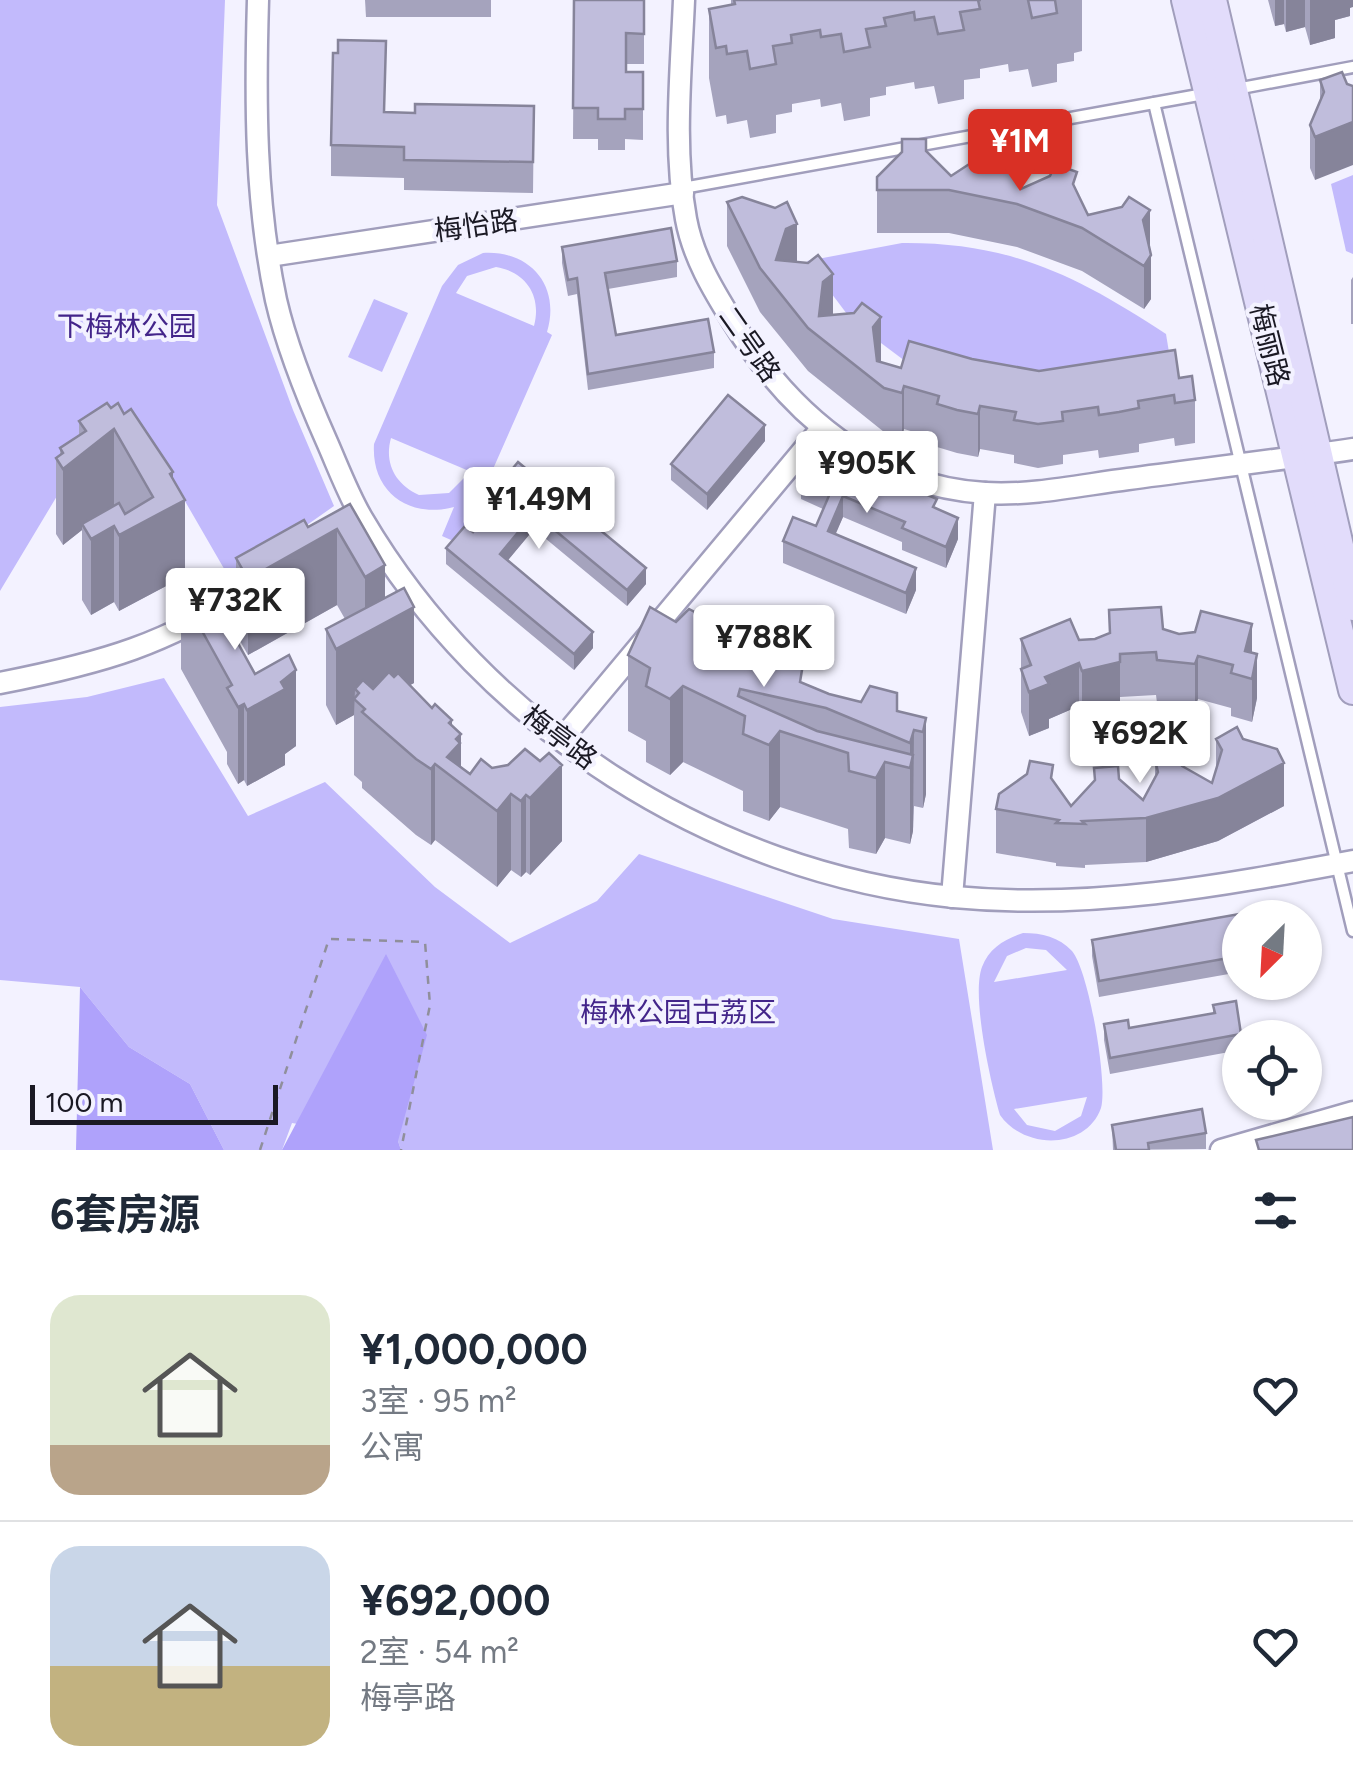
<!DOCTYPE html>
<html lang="zh">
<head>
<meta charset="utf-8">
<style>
  body { margin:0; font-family:Figtree,"Noto Sans SC",sans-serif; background:#f2f2f3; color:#1f2937; height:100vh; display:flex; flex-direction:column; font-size:38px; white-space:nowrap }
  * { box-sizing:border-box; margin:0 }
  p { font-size:32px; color:#747a83 }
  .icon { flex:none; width:55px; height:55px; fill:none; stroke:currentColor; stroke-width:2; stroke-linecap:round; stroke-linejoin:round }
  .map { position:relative; height:1150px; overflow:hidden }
  .drawer { display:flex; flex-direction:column; background:#fff; flex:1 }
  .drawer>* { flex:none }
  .needle { width:65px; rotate:204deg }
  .fabs { position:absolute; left:1222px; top:900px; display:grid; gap:20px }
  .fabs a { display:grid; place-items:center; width:100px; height:100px; border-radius:50%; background:#fff; box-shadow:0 2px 8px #0004; font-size:50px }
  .scale { position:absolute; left:30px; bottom:25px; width:248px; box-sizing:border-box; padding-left:10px; border:5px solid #1a1924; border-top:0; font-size:28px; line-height:35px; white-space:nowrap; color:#1a1924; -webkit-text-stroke:8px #f3f2ff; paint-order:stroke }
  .price { position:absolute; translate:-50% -85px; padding:0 22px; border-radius:10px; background:#fff; color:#222; font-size:32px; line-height:65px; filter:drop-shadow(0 2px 5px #0008) }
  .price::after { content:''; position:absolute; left:50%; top:60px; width:30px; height:22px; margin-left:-15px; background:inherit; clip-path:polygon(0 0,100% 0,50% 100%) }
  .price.current { background:#d93025; color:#fff }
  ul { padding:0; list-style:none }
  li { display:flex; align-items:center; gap:30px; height:250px; padding:0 50px }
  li+li { border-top:2px solid #e0e1e3 }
  li span { display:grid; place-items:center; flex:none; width:280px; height:200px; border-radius:30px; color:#555 }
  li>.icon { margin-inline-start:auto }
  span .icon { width:120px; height:120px; fill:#fffc; stroke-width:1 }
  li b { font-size:42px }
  h2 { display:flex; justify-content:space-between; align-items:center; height:120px; padding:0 50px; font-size:42px }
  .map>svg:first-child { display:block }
  .green { fill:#c2bafc; fill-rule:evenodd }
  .forest { fill:#afa2fb }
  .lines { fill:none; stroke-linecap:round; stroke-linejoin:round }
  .lane-casing { stroke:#a19ebc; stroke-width:15 }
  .street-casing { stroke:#a19ebc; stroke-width:25 }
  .secondary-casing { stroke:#a19ebc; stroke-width:32 }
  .path { stroke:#908f9b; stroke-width:2.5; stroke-dasharray:8 8; stroke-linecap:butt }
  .lane { stroke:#fff; stroke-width:10 }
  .street { stroke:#fff; stroke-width:20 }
  .secondary { stroke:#e2dcfb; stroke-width:28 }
  .wall { fill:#a5a3bd }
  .shaded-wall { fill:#86849a }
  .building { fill:#c0bddc; stroke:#86849a; stroke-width:2.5 }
  .labels { text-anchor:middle; stroke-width:8; stroke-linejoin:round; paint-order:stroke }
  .street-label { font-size:28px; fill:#1a1924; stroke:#f3f2ff }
  .park-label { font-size:28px; fill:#43258a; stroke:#f3f2ff }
</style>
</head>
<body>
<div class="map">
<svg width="1353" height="1150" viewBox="0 0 1353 1150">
  <rect width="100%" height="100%" fill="#f3f2ff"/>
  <g class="green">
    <polygon points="0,0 225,0 217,205 293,410 334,506 230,579 156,451 57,496 0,591"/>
    <polygon points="1353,175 1353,254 1346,251 1331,184"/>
    <path d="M 902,243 C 1011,242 1077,276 1166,334 L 1174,383 L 913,367 L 853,322 L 807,261 Z"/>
    <path d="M 483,253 C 530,250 561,286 547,332 L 552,335 L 460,544 L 442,536 L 454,507 C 409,519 371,492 374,444 L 442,286 L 458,265 ZM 496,267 C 526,272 542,296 534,326 L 456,293 L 467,276 ZM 391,438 L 469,471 L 470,472 L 449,493 L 419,495 C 395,484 384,463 391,438 Z"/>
    <polygon points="374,299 408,313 382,372 348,357"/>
    <polygon points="164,678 248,816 325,782 435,887 510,943 597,901 639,854 833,919 959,939 993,1150 401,1150 398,1141 292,1123 282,1150 224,1150 190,1084 129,1047 80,987 0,980 0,707 87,697"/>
    <path d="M 1023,933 C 1042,933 1059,937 1072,951 C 1089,971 1108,1083 1101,1108 C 1086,1150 1024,1150 1000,1115 C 991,1084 971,996 982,967 C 989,948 1005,939 1023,933 ZM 1026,948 L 1046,950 L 1067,970 L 994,982 L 1007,956 ZM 1087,1097 L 1081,1116 L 1055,1131 L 1027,1125 L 1014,1109 Z"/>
  </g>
  <g class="forest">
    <polygon points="386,954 427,1035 398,1141 401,1150 282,1150"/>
    <polygon points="80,987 129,1047 190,1084 224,1150 76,1150"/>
  </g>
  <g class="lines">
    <g class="lane-casing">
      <g id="lane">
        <polyline points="1236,89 1353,67"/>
        <polyline points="1154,103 1353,931"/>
        <polyline points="683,188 1204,94"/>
      </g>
    </g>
    <g class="street-casing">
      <g id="street">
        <path d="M 258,0 C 255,101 255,201 276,300 C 287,348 307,397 327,442 C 338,467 348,494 362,518 C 484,726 714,874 954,897 C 1090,910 1220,886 1353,861"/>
        <path d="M 684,0 C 681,72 673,148 686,219 C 693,257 713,290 733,322 C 789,413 873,486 985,493 C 1032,496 1081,485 1128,479 C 1203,469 1278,460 1353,449"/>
        <polyline points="269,256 683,193"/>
        <path d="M 0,683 C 107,662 163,645 256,587"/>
        <polyline points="561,740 821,429"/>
        <polyline points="952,897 985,493"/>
        <polyline points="1221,1150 1353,1112"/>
      </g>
    </g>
    <g class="secondary-casing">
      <g id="secondary">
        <polyline points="1186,0 1353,690"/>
        <polyline points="1212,0 1353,606"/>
      </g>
    </g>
    <polyline class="path" points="260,1150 329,939 425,942 430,1005 401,1150"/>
    <use href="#lane" class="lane"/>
    <use href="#street" class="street"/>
    <use href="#secondary" class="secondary"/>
  </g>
  <g class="wall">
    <polygon points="365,0 491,0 491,17 366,17"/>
    <polygon points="574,0 644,0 644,64 626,64 626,72 643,72 643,140 625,139 625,150 598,150 598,139 573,139"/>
    <polygon points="731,0 1082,0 1082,51 1074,53 1074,61 1057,64 1057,82 1032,87 1028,69 1009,72 1008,64 980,69 980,78 964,80 964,99 938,104 934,86 915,89 914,82 886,87 886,95 870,98 870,116 844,121 841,103 821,107 820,99 792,104 792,112 776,115 776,133 750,138 747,120 727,124 726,115 716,117 709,78 709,9 731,5"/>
    <polygon points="1268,0 1353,0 1350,8 1350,16 1335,20 1335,38 1310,45 1305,27 1286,32 1284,24 1275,26"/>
    <polygon points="1342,72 1315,180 1310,168 1310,125 1320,103 1320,80"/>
    <polygon points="534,106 533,193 404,190 404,178 331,176 331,145 385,112 415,113"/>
    <polygon points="926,151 951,176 1006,166 1021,189 1077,192 1088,215 1150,250 1151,299 1144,309 1082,271 1017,247 949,233 877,233 877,177"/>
    <polygon points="727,202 797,262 833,315 880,362 901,368 972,359 1039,371 1179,378 1195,400 1195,443 1175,446 1174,438 1139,444 1139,452 1099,458 1098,450 1063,455 1063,464 1038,468 1014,463 1014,455 980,449 978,457 957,453 937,447 937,439 904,429 902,437 884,432 808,371 760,312 727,246"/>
    <polygon points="562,247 677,261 677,277 608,289 616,335 714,352 714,368 588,390 577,294 568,296 562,263"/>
    <polygon points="1353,277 1353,324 1351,324 1351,280"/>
    <polygon points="111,408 173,480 185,576 119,611 114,602 91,615 82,600 82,530 63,545 56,534 56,458 60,455 60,448 79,435 79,421"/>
    <polygon points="765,441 707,510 671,480 671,464"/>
    <polygon points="857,465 913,489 937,509 958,539 946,568 902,550 902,542 843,517 835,534 916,590 906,614 783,563 783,541 816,526 823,509 801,499 801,478"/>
    <polygon points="499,485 646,584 627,606 534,529 507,561 593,648 574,670 446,564 446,548 473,532 499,501"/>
    <polygon points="350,504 385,598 414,683 410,685 432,708 452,726 461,767 470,774 508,765 562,841 530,875 526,872 521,877 511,870 497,887 435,840 431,845 416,835 362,788 362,782 354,775 354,715 336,725 326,705 326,629 345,619 337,605 248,655 236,634 236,558 308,527"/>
    <polygon points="181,593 255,674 296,746 285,754 285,765 247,786 244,780 238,784 227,764 227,752 181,669"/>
    <polygon points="1109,610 1163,629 1252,653 1257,698 1252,722 1231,716 1231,708 1198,699 1195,707 1157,703 1156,695 1120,697 1120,706 1082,714 1079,706 1049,719 1049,728 1029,736 1021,712 1021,639 1095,639 1109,633"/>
    <polygon points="713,642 766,668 829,694 926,718 926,794 923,808 914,806 913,831 910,844 885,838 876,854 849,848 848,829 780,807 769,821 743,811 743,791 683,762 670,775 646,762 646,741 628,731 628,655"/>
    <polygon points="1216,739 1284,806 1218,841 1146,862 1085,865 1085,868 1056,866 1056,863 996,853 996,809 1053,780 1071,806 1094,781 1094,768 1119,779 1143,800 1155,779 1155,760 1182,766 1212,783 1216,770"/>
    <polygon points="1240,918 1240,972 1099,997 1092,956 1092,940"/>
    <polygon points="1213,1005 1241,1034 1240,1050 1110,1074 1104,1040 1104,1024 1129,1028 1213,1013"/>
    <polygon points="1112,1125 1206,1133 1206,1149 1113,1150"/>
  </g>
  <g class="shaded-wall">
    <polygon points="1275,0 1284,0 1284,24 1275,26"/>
    <polygon points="1286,0 1305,0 1305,27 1286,32"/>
    <polygon points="1310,0 1353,0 1353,7 1350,8 1350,16 1335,20 1335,38 1310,45"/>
    <polygon points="1353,122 1353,165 1315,180 1315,137"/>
    <polygon points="1150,210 1150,253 1143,220"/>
    <polygon points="797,224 797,267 776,260 786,229"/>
    <polygon points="1151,255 1151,299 1144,309 1144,266"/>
    <polygon points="833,274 833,317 819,316 823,282"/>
    <polygon points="881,317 881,361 873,371 873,327"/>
    <polygon points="904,386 904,429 902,437 902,393"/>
    <polygon points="980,406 980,449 978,457 978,414"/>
    <polygon points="765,425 765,441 707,510 707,494"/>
    <polygon points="114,429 114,506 82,524 82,530 63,545 63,469"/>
    <polygon points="173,472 173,506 185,500 185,576 119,611 119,535 170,508 170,474"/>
    <polygon points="843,496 843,517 828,552 828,531"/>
    <polygon points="534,513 534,529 500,570 500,554"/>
    <polygon points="958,518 958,539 946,568 946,547"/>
    <polygon points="114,526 114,602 91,615 91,539"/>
    <polygon points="337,529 337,605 248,655 248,579"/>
    <polygon points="385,565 385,622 414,607 414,683 365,709 359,693 355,689 354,715 336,725 336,649 365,633 365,577"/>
    <polygon points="646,568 646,584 627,606 627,590"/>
    <polygon points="916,568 916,590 906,614 906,593"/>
    <polygon points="1252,624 1252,668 1245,651"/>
    <polygon points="593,632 593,648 574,670 574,654"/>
    <polygon points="1257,654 1257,698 1252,722 1252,679"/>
    <polygon points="1198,656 1198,699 1195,707 1195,664"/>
    <polygon points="1120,662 1120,706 1082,714 1082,671"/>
    <polygon points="1079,663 1079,706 1049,719 1049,728 1029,736 1029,692 1045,677"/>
    <polygon points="296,670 296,746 285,754 285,765 247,786 247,710"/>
    <polygon points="683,686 683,762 670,775 670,699"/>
    <polygon points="244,704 244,780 238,784 238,707"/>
    <polygon points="926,718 926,794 923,808 923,732"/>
    <polygon points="452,720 452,752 456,739 461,734 461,784 447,757 449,723"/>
    <polygon points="914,730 913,831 910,844 910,743"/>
    <polygon points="780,731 780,807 769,821 769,745"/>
    <polygon points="885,762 885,838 876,854 876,778"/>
    <polygon points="1284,763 1284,806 1218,841 1146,862 1146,818"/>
    <polygon points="435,764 435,840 431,845 431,769"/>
    <polygon points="562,765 562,841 530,875 530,798"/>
    <polygon points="511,794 511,870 497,887 497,811"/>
    <polygon points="526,795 526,872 521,877 521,801"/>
  </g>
  <g class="building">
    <polygon points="574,0 644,0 644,34 626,33 626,72 643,72 643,109 625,109 625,119 598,119 598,108 573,108"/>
    <polygon points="734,0 981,0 978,0 980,9 960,12 964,30 938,34 934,17 915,20 914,12 884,18 886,26 866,29 870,47 844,52 841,34 821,37 820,30 791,35 792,43 773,46 776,64 750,69 747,51 727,54 726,46 716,48 709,9 735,4"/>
    <polygon points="1028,0 1055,0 1057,13 1032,18"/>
    <polygon points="338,40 386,41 384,112 415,113 415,104 534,106 533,162 404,160 404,147 331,145 333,53 338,53"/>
    <polygon points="1342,72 1347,84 1353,86 1353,122 1315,137 1310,125 1324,92 1320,80"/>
    <polygon points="902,139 926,139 926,151 951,176 980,157 983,145 1006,150 1004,162 1021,189 1050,176 1055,164 1077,172 1073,184 1088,215 1122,207 1129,197 1150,210 1143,220 1151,255 1144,266 1082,228 1017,204 949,190 877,190 877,177 902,152"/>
    <polygon points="742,197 775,208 787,202 797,224 786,229 776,260 808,263 818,255 833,274 823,282 819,316 854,313 862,303 881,317 873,327 877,361 901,368 909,341 972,359 1039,371 1175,350 1179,378 1192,376 1195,400 1175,403 1174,395 1138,401 1139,408 1119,412 1099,415 1098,407 1062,412 1063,421 1038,424 1014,420 1016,412 980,406 978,414 957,410 937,404 939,396 904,386 902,393 884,388 808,328 760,268 727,202"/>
    <polygon points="671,228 677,261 605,273 616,335 708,319 714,352 588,374 577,278 568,280 562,247"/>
    <polygon points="728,395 765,425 707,494 671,464"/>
    <polygon points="107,403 111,408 118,403 124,414 131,409 173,472 170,474 185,500 119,535 114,526 91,539 82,524 119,503 125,514 153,497 114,429 63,469 56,458 63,453 60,448 86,431 79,421"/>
    <polygon points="830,446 857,457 855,464 880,475 883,468 913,481 911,488 937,499 933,507 958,518 946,547 902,528 905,522 843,496 828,531 916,568 906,593 783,541 793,517 816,526 831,491 801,478 814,447 827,453"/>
    <polygon points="518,462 646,568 627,590 534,513 500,554 593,632 574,654 446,548 465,526 473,532 507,491 499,485"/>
    <polygon points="350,504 385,565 365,577 337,529 248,579 236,558 304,520 308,527"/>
    <polygon points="203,580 255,674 289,655 296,670 281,682 285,689 247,710 244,704 238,707 227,688 232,685 181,593"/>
    <polygon points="404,588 414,607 336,649 326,629"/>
    <polygon points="650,607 676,622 689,609 713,622 709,640 766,668 777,653 803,664 800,682 829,694 861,702 870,686 897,693 897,711 926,718 923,732 914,730 910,743 826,708 740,689 738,696 817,731 913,755 910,768 885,762 876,778 849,771 848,753 780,731 769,745 743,734 745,716 683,686 670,699 646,686 650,668 628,655"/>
    <polygon points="1161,607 1163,629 1179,634 1195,632 1201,611 1252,624 1245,651 1257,654 1252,679 1231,673 1233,665 1198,656 1195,664 1157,660 1156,652 1120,654 1120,662 1082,671 1079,663 1045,677 1049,684 1029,692 1021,669 1031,665 1021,639 1070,619 1079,640 1095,639 1110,633 1109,610"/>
    <polygon points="389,672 394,677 398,673 432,708 435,704 452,720 449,723 461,734 456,739 460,743 447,757 470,774 481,759 492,768 508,765 525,749 540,761 549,753 562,765 530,798 526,795 521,801 511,794 497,811 435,764 431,769 416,759 362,712 365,709 354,699 359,693 355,689 363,680 373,689"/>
    <polygon points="1237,727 1243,739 1277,749 1284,763 1218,798 1146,818 1082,821 1085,824 1056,823 1059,820 996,809 999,794 1027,774 1030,761 1053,765 1051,778 1071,806 1095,780 1094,768 1118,766 1119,779 1143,800 1158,772 1155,760 1178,754 1182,766 1212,783 1222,750 1216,739"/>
    <polygon points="1274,908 1275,918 1240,918 1240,956 1099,981 1092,940"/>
    <polygon points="1236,1001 1241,1034 1110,1058 1104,1024 1128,1020 1129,1028 1215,1013 1213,1005"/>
    <polygon points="1202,1109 1206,1133 1148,1143 1149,1150 1116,1150 1112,1125"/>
    <polygon points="1353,1117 1353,1150 1259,1150 1256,1140"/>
  </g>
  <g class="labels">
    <g class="street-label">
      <text transform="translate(476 225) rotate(-8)" y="10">梅怡路</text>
      <text transform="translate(750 344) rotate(55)" y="10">二号路</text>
      <text transform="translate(1270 345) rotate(76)" y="10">梅丽路</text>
      <text transform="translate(560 737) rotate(37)" y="10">梅亭路</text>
    </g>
    <g class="park-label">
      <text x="127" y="336">下梅林公园</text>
      <text x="678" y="1022">梅林公园古荔区</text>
    </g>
  </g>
</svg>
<div class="fabs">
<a><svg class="needle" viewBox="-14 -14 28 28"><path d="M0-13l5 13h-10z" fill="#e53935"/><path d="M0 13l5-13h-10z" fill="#747a83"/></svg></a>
<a><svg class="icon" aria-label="locate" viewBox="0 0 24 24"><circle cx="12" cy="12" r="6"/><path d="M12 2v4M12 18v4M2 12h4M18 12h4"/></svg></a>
</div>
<div class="scale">100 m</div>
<b class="price current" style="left:1020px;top:194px">¥1M</b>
<b class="price" style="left:867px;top:516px">¥905K</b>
<b class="price" style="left:539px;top:552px">¥1.49M</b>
<b class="price" style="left:235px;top:653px">¥732K</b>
<b class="price" style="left:764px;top:690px">¥788K</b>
<b class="price" style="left:1140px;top:786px">¥692K</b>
</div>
<section class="drawer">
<h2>6套房源<svg class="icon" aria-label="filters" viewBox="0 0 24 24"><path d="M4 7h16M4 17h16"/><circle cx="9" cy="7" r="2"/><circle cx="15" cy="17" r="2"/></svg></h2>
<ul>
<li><span style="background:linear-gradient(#dfe7d0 75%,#b9a48a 0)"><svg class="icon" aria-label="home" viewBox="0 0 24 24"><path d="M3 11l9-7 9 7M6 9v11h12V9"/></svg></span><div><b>¥1,000,000</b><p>3室 · 95 m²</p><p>公寓</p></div><svg class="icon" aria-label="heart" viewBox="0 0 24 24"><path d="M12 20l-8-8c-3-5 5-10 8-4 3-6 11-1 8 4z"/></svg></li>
<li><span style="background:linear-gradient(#c9d6e8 60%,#c2b280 0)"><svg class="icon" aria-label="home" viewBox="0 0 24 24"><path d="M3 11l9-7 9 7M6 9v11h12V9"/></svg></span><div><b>¥692,000</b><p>2室 · 54 m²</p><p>梅亭路</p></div><svg class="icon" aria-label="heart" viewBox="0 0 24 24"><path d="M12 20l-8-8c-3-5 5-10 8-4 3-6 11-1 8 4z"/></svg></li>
</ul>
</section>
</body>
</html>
